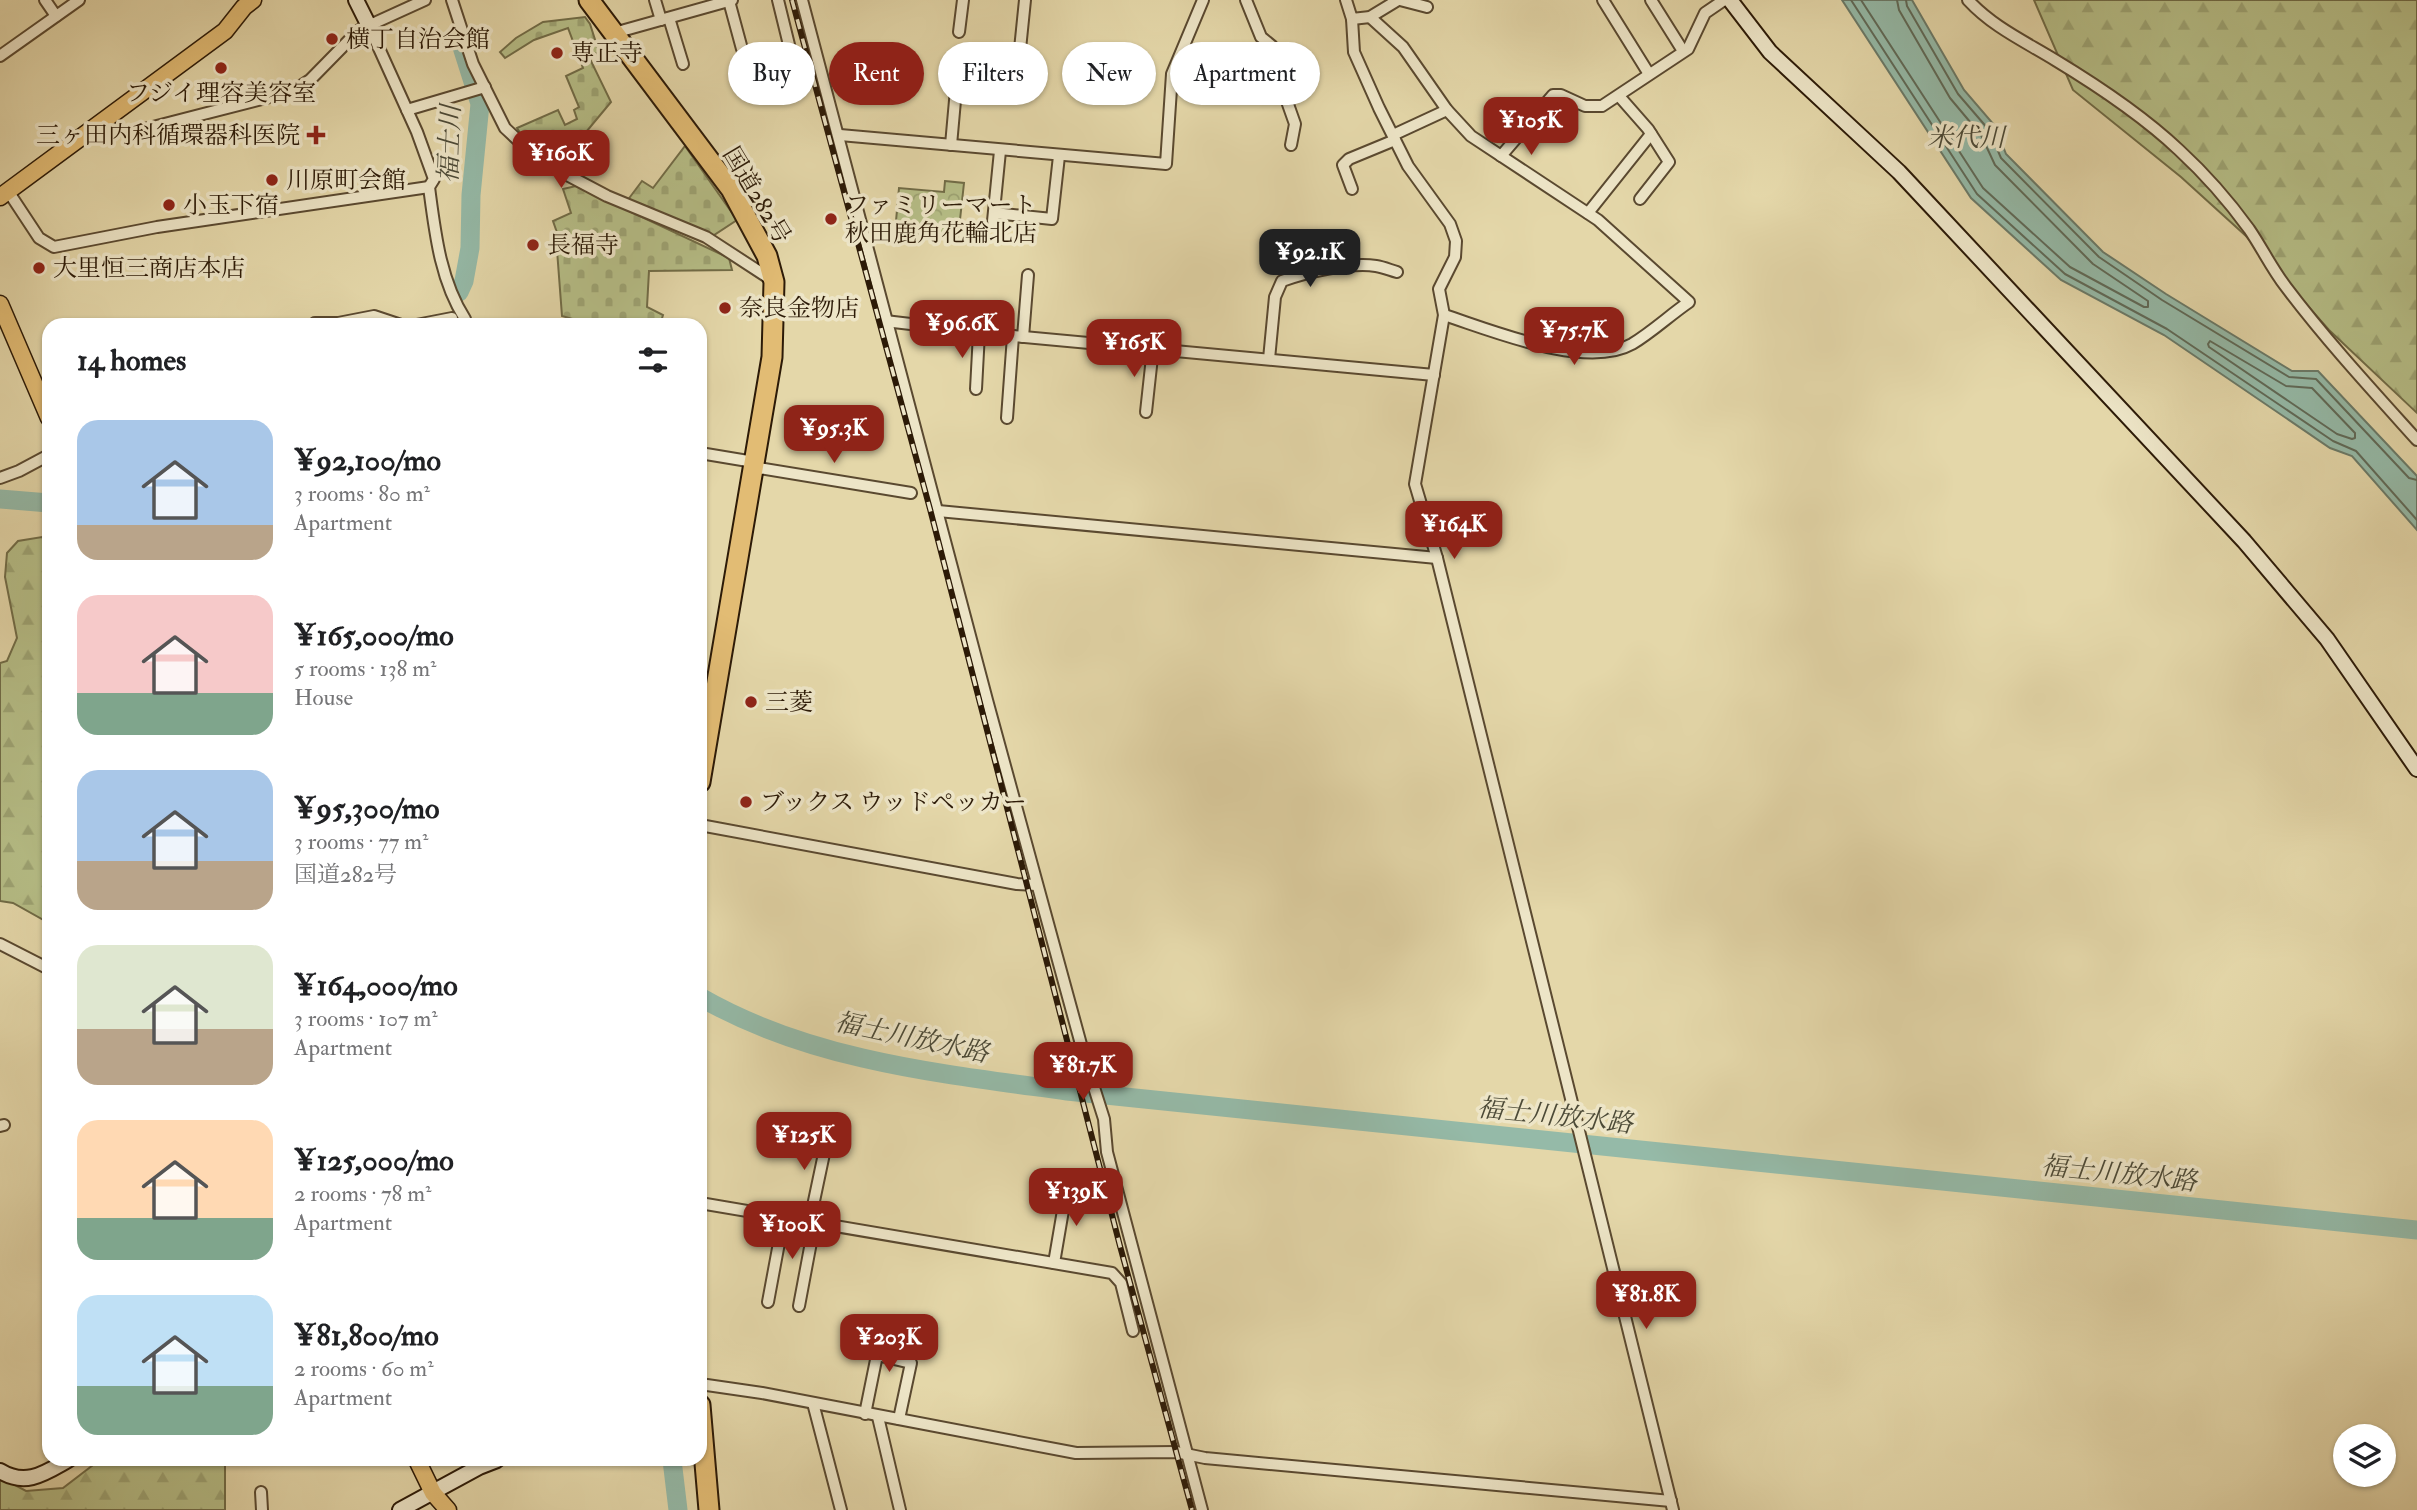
<!DOCTYPE html>
<html lang="en">
<head>
<meta charset="utf-8">
<style>
  body { margin:0; font-family:"IM FELL Double Pica","Noto Serif JP",serif; background:#f2f2f2; color:#202124; height:100vh; display:flex; flex-direction:column; font-size:26px; white-space:nowrap }
  * { box-sizing:border-box; margin:0 }
  p { font-size:23px; color:#757577 }
  .icon { flex:none; width:38px; height:38px; fill:none; stroke:currentColor; stroke-width:2; stroke-linecap:round; stroke-linejoin:round }
  .map { position:relative; flex:1; overflow:hidden }
  .side { position:absolute; left:42px; top:318px; width:665px; height:1148px; display:flex; flex-direction:column; background:#fff; border-radius:21px; box-shadow:0 2px 5px #0004 }
  .side>* { flex:none }
  .banner { position:absolute; left:728px; top:42px; width:665px; height:63px; display:flex; gap:14px }
  .controls { position:absolute; left:2333px; top:1424px; display:grid; gap:14px }
  .controls a { display:grid; place-items:center; width:63px; height:63px; border-radius:50%; background:#fff; box-shadow:0 2px 5px #0004; font-size:35px }
  .price { position:absolute; translate:-50% -60px; padding:0 16px; border-radius:14px; background:#8f2418; color:#fff; font-size:23px; line-height:46px; filter:drop-shadow(0 2px 4px #0008) }
  .price::after { content:''; position:absolute; left:50%; top:42px; width:21px; height:16px; margin-left:-10px; background:inherit; clip-path:polygon(0 0,100% 0,50% 100%) }
  .price.selected { background:#222; color:#fff }
  ul { padding:0; list-style:none }
  li { display:flex; align-items:center; gap:21px; height:175px; padding:0 35px }
  li span { display:grid; place-items:center; flex:none; width:196px; height:140px; border-radius:21px; color:#555 }
  li>.icon { margin-inline-start:auto }
  span .icon { width:84px; height:84px; fill:#fffc; stroke-width:1 }
  li b { font-size:30px }
  h2 { display:flex; justify-content:space-between; align-items:center; height:84px; padding:0 35px; font-size:30px }
  .chip { padding:0 24px; border-radius:32px; background:#fff; box-shadow:0 2px 5px #0004; font-size:24px; line-height:63px }
  .chip.selected { background:#8f2418; color:#fff }
  .map>svg:first-child { display:block }
  .forest { fill:url(#forest-firs); stroke:#716c47; stroke-width:2 }
  .cemetery { fill:url(#cemetery-stones); stroke:#716c47; stroke-width:2 }
  .park { fill:url(#park-crowns); stroke:#716c47; stroke-width:2 }
  .water { fill:#95baa8; stroke:#6b7a68; stroke-width:2 }
  .lines { fill:none; stroke-linecap:round; stroke-linejoin:round }
  .shore { stroke:#606a58; stroke-width:2 }
  .river { stroke:#95baa8; stroke-width:19 }
  .street-casing { stroke:#5a4930; stroke-width:14 }
  .secondary-casing { stroke:#2c1a07; stroke-width:18 }
  .primary-casing { stroke:#2c1a07; stroke-width:19 }
  .highway-casing { stroke:#2c1a07; stroke-width:23 }
  .street { stroke:#ede5c7; stroke-width:10 }
  .secondary { stroke:#ede5c7; stroke-width:14 }
  .primary { stroke:#e2bc74; stroke-width:16 }
  .highway { stroke:#e2bc74; stroke-width:19 }
  .rail-casing { stroke:#2c1a07; stroke-width:6 }
  .rail { stroke:#ede5c7; stroke-width:3.5; stroke-dasharray:10; stroke-linecap:butt }
  .poi-dot { fill:#8f2418; stroke:#ede5c7; stroke-width:2.5 }
  .labels { text-anchor:middle; stroke-width:7; stroke-linejoin:round; paint-order:stroke }
  .poi-label { font-size:24px; fill:#2c1a07; stroke:#ede5c7; text-anchor:start }
  .street-label { font-size:24px; fill:#2c1a07; stroke:#ede5c7 }
  .water-label { font-size:26px; font-style:italic; fill:#4c4a37; stroke:#ede5c7 }
</style>
</head>
<body>
<div class="map">
<svg width="2417" height="1510" viewBox="0 0 2417 1510">
  <defs>
    <pattern id="forest-firs" width="22" height="20" patternUnits="userSpaceOnUse" patternTransform="scale(1.75)"><rect width="22" height="20" fill="#b6be87"/><path d="M5 1l3.5 6h-7zM16 11l3.5 6h-7z" fill="#9da373"/></pattern>
    <pattern id="cemetery-stones" width="16" height="16" patternUnits="userSpaceOnUse" patternTransform="scale(1.75)"><rect width="16" height="16" fill="#b6be87"/><path d="M2 7V4a2 2 0 0 1 4 0v3zM10 15v-3a2 2 0 0 1 4 0v3z" fill="#9da373"/></pattern>
    <pattern id="park-crowns" width="20" height="18" patternUnits="userSpaceOnUse" patternTransform="scale(1.75)"><rect width="20" height="18" fill="#b6be87"/><path d="M2 6a3 3 0 1 1 6 0M12 15a3 3 0 1 1 6 0" fill="none" stroke="#9da373"/></pattern>
  </defs>
  <rect width="100%" height="100%" fill="#e4d7a9"/>
  <filter id="stains"><feTurbulence type="fractalNoise" baseFrequency=".00286" numOctaves="4"/><feColorMatrix values="0 0 0 0 .2 0 0 0 0 .09 0 0 0 0 .02 0 0 0 .5 -.17"/></filter>
  <radialGradient id="worn" r=".72"><stop offset=".6" stop-color="#630" stop-opacity="0"/><stop offset="1" stop-color="#630" stop-opacity=".3"/></radialGradient>
  <g class="forest">
    <polygon points="2034,0 2417,0 2417,413 2329,330 2246,236 2181,177 2073,90"/>
    <polygon points="42,537 49,547 49,923 13,903 0,901 0,663 7,661 17,638 5,577 7,553 18,541"/>
    <polygon points="176,1460 225,1460 225,1510 0,1510 0,1477 26,1491 63,1488 97,1462 174,1462"/>
  </g>
  <g class="cemetery">
    <polygon points="585,17 590,24 599,52 589,57 611,102 562,161 522,136 517,128 558,110 565,125 577,119 574,110 579,107 566,76 583,68 568,28 534,40 505,58 500,52 516,38 543,22"/>
    <polygon points="685,146 737,220 711,237 627,201 642,181 653,188"/>
    <polygon points="576,186 729,258 732,270 649,271 647,307 663,315 660,325 583,325 583,322 562,316 557,250 562,247 553,221 571,213 563,189"/>
  </g>
  <polygon class="park" points="945,181 964,183 958,238 895,232 899,188 944,192"/>
  <polygon class="water" points="1842,0 1912,0 1964,90 1995,126 2006,154 2103,252 2166,294 2292,371 2318,371 2417,476 2417,530 2352,456 2330,448 2164,335 2061,280 1971,198"/>
  <g class="lines">
    <g class="shore">
      <polyline points="1851,0 1977,194 2065,274 2167,329 2333,441 2356,451 2417,520"/>
      <polyline points="1861,0 1983,188 2070,267 2144,307 2148,307 2148,301 2093,264 1995,165 1981,135 1950,98 1899,10 1897,0"/>
      <polyline points="1906,0 1907,6 1958,94 1989,130 2001,158 2099,257 2162,300 2289,377 2316,379 2409,478 2417,480"/>
      <polygon points="2210,341 2286,386 2312,388 2355,433 2355,438 2352,439 2337,434 2209,347 2208,344"/>
    </g>
    <g class="river">
      <polyline points="459,292 464,281 470,248 471,195 480,104 461,44"/>
      <polyline points="0,499 49,503"/>
      <path d="M 700,997 C 811,1061 943,1074 1067,1091 L 2417,1230"/>
      <polyline points="672,1460 678,1510"/>
    </g>
    <g class="street-casing">
      <g id="street">
        <polyline points="45,0 56,16"/>
        <polyline points="452,0 473,64 505,128 521,143 554,168 607,196 706,237 772,280"/>
        <polyline points="655,0 661,20"/>
        <polyline points="778,0 791,53"/>
        <polyline points="802,0 987,700 1085,1059 1104,1119 1107,1152 1202,1510"/>
        <polyline points="1246,0 1261,37 1272,46 1278,76 1295,124 1291,145"/>
        <polyline points="1346,0 1352,19 1370,17 1398,0"/>
        <polyline points="1400,0 1427,7"/>
        <polyline points="1603,0 1649,74"/>
        <polyline points="1651,0 1683,51"/>
        <path d="M 1968,0 C 1993,27 2024,41 2055,60 C 2098,86 2142,115 2179,150 C 2205,174 2228,200 2249,229 C 2262,248 2272,269 2286,287 C 2326,340 2372,390 2417,440"/>
        <polyline points="729,1 742,49"/>
        <path d="M 1370,17 L 1403,47 L 1447,110 L 1471,136 L 1598,220 L 1689,302 C 1670,315 1652,332 1632,344 C 1586,370 1491,330 1444,315"/>
        <polyline points="669,18 683,64"/>
        <polyline points="1352,19 1354,52 1379,108 1408,166 1450,224 1456,241 1455,257 1439,289 1444,315 1415,484 1437,558 1673,1510"/>
        <path d="M 368,24 L 417,132 L 434,179 L 429,187 C 435,232 440,280 465,319 L 464,326"/>
        <polyline points="959,32 963,0"/>
        <polyline points="614,33 732,0"/>
        <polyline points="0,56 79,0"/>
        <polyline points="1619,96 1648,129 1669,162 1640,199"/>
        <polyline points="407,110 485,87"/>
        <path d="M 102,122 C 120,135 128,132 149,128 L 293,91 L 310,80 L 359,30 L 425,0"/>
        <polyline points="840,135 1166,164 1172,74 1203,0"/>
        <polyline points="1393,135 1447,110"/>
        <polyline points="951,145 959,56 1019,59 1025,0"/>
        <polyline points="1501,156 1553,95 1561,95 1585,106 1602,106 1688,49 1705,13 1724,0"/>
        <polyline points="1352,189 1343,165 1349,159 1395,140"/>
        <polyline points="8,191 39,238 54,247 157,227 429,187"/>
        <polyline points="994,213 1052,219 1059,156"/>
        <polyline points="1588,213 1651,134"/>
        <polyline points="993,221 1000,151"/>
        <polyline points="885,321 1013,336 1434,375"/>
        <polyline points="314,326 315,323 338,323 374,316 404,326"/>
        <polyline points="411,326 452,318"/>
        <polyline points="1023,337 1028,275"/>
        <path d="M 1269,359 L 1275,297 L 1282,281 C 1307,272 1350,262 1376,266 C 1383,267 1390,270 1397,272"/>
        <polyline points="976,389 979,333"/>
        <polyline points="1146,412 1153,348"/>
        <polyline points="1007,418 1013,336"/>
        <polyline points="700,453 754,462"/>
        <polyline points="753,467 911,493"/>
        <polyline points="0,478 19,471 49,455"/>
        <polyline points="938,511 1437,558"/>
        <polyline points="700,825 1017,884 1037,885"/>
        <polyline points="0,944 49,969"/>
        <polyline points="0,1126 4,1125"/>
        <polyline points="700,1203 1112,1273 1121,1283 1133,1331"/>
        <polyline points="810,1220 829,1130"/>
        <polyline points="1054,1263 1067,1187"/>
        <polyline points="768,1302 784,1216"/>
        <polyline points="799,1306 815,1221"/>
        <polyline points="700,1384 762,1393 1076,1453 1176,1452 1205,1458 1671,1501"/>
        <polyline points="813,1403 841,1510"/>
        <polyline points="865,1414 877,1355 911,1363 899,1419"/>
        <polyline points="878,1417 900,1510"/>
        <polyline points="261,1492 262,1510"/>
      </g>
    </g>
    <g class="secondary-casing">
      <g id="secondary">
        <polyline points="356,0 368,24"/>
        <polyline points="1730,0 1770,52 1899,172 2244,541 2327,639 2417,769"/>
        <path d="M 0,1471 C 26,1487 45,1473 68,1460"/>
        <polyline points="400,1510 479,1467 497,1460"/>
      </g>
    </g>
    <g class="primary-casing">
      <g id="primary">
        <polyline points="0,197 225,31 244,7 253,0"/>
        <polyline points="0,304 49,418"/>
        <polyline points="417,1460 433,1493 448,1510"/>
      </g>
    </g>
    <g class="highway-casing">
      <g id="highway">
        <polyline points="589,0 731,189 767,256 774,282 772,357 700,782"/>
        <polyline points="700,1405 709,1510"/>
      </g>
    </g>
    <use href="#street" class="street"/>
    <use href="#secondary" class="secondary"/>
    <use href="#primary" class="primary"/>
    <use href="#highway" class="highway"/>
    <g class="rail-casing">
      <polyline id="rail" points="792,0 930,509 1120,1246 1192,1510"/>
    </g>
    <use href="#rail" class="rail"/>
  </g>
  <g class="poi-dot">
    <circle cx="332" cy="39" r="7"/>
    <circle cx="557" cy="53" r="7"/>
    <circle cx="221" cy="68" r="7"/>
    <path d="M312.5 124.5h7v7h7v7h-7v7h-7v-7h-7v-7h7z"/>
    <circle cx="272" cy="180" r="7"/>
    <circle cx="169" cy="205" r="7"/>
    <circle cx="831" cy="219" r="7"/>
    <circle cx="533" cy="245" r="7"/>
    <circle cx="39" cy="268" r="7"/>
    <circle cx="725" cy="308" r="7"/>
    <circle cx="751" cy="702" r="7"/>
    <circle cx="746" cy="802" r="7"/>
  </g>
  <g class="labels">
    <g class="poi-label">
      <text x="346" y="47">横丁自治会館</text>
      <text x="571" y="61">専正寺</text>
      <text x="221" y="101" text-anchor="middle">フジイ理容美容室</text>
      <text x="300" y="143" text-anchor="end">三ヶ田内科循環器科医院</text>
      <text x="286" y="188">川原町会館</text>
      <text x="183" y="213">小玉下宿</text>
      <text x="845" y="213">ファミリーマート<tspan x="845" dy="28">秋田鹿角花輪北店</tspan></text>
      <text x="547" y="253">長福寺</text>
      <text x="53" y="276">大里恒三商店本店</text>
      <text x="739" y="316">奈良金物店</text>
      <text x="765" y="710">三菱</text>
      <text x="760" y="810">ブックス ウッドペッカー</text>
    </g>
    <g class="street-label">
      <text transform="translate(757 195) rotate(59)" y="8">国道282号</text>
    </g>
    <g class="water-label">
      <text x="1966" y="146">米代川</text>
      <text transform="translate(449 144) rotate(-88)" y="9">福士川</text>
      <text transform="translate(912 1037) rotate(12)" y="9">福士川放水路</text>
      <text transform="translate(1555 1115) rotate(6)" y="9">福士川放水路</text>
      <text transform="translate(2119 1173) rotate(6)" y="9">福士川放水路</text>
    </g>
  </g>
  <rect width="100%" height="100%" filter="url(#stains)"/>
  <rect width="100%" height="100%" fill="url(#worn)"/>
</svg>
<div class="controls">
<a><svg class="icon" aria-label="layers" viewBox="0 0 24 24"><path d="M12 4l9 5-9 5-9-5zM3 14l9 5 9-5"/></svg></a>
</div>
<b class="price" style="left:1531px;top:157px">¥105K</b>
<b class="price" style="left:561px;top:190px">¥160K</b>
<b class="price selected" style="left:1310px;top:289px">¥92.1K</b>
<b class="price" style="left:962px;top:360px">¥96.6K</b>
<b class="price" style="left:1574px;top:367px">¥75.7K</b>
<b class="price" style="left:1134px;top:379px">¥165K</b>
<b class="price" style="left:834px;top:465px">¥95.3K</b>
<b class="price" style="left:1454px;top:561px">¥164K</b>
<b class="price" style="left:1083px;top:1102px">¥81.7K</b>
<b class="price" style="left:804px;top:1172px">¥125K</b>
<b class="price" style="left:1076px;top:1228px">¥139K</b>
<b class="price" style="left:792px;top:1261px">¥100K</b>
<b class="price" style="left:1646px;top:1331px">¥81.8K</b>
<b class="price" style="left:889px;top:1374px">¥203K</b>
<div class="banner">
<a class="chip">Buy</a>
<a class="chip selected">Rent</a>
<a class="chip">Filters</a>
<a class="chip">New</a>
<a class="chip">Apartment</a>
</div>
<section class="side">
<h2>14 homes<svg class="icon" aria-label="filters" viewBox="0 0 24 24"><path d="M4 7h16M4 17h16"/><circle cx="9" cy="7" r="2"/><circle cx="15" cy="17" r="2"/></svg></h2>
<ul>
<li><span style="background:linear-gradient(#a9c7e8 75%,#b9a48a 0)"><svg class="icon" aria-label="home" viewBox="0 0 24 24"><path d="M3 11l9-7 9 7M6 9v11h12V9"/></svg></span><div><b>¥92,100/mo</b><p>3 rooms · 80 m²</p><p>Apartment</p></div></li>
<li><span style="background:linear-gradient(#f6c9c9 70%,#7fa58c 0)"><svg class="icon" aria-label="home" viewBox="0 0 24 24"><path d="M3 11l9-7 9 7M6 9v11h12V9"/></svg></span><div><b>¥165,000/mo</b><p>5 rooms · 138 m²</p><p>House</p></div></li>
<li><span style="background:linear-gradient(#a9c7e8 65%,#b9a48a 0)"><svg class="icon" aria-label="home" viewBox="0 0 24 24"><path d="M3 11l9-7 9 7M6 9v11h12V9"/></svg></span><div><b>¥95,300/mo</b><p>3 rooms · 77 m²</p><p>国道282号</p></div></li>
<li><span style="background:linear-gradient(#dfe7d0 60%,#b9a48a 0)"><svg class="icon" aria-label="home" viewBox="0 0 24 24"><path d="M3 11l9-7 9 7M6 9v11h12V9"/></svg></span><div><b>¥164,000/mo</b><p>3 rooms · 107 m²</p><p>Apartment</p></div></li>
<li><span style="background:linear-gradient(#ffd9b3 70%,#7fa58c 0)"><svg class="icon" aria-label="home" viewBox="0 0 24 24"><path d="M3 11l9-7 9 7M6 9v11h12V9"/></svg></span><div><b>¥125,000/mo</b><p>2 rooms · 78 m²</p><p>Apartment</p></div></li>
<li><span style="background:linear-gradient(#bfe0f5 65%,#7fa58c 0)"><svg class="icon" aria-label="home" viewBox="0 0 24 24"><path d="M3 11l9-7 9 7M6 9v11h12V9"/></svg></span><div><b>¥81,800/mo</b><p>2 rooms · 60 m²</p><p>Apartment</p></div></li>
</ul>
</section>
</div>
</body>
</html>
